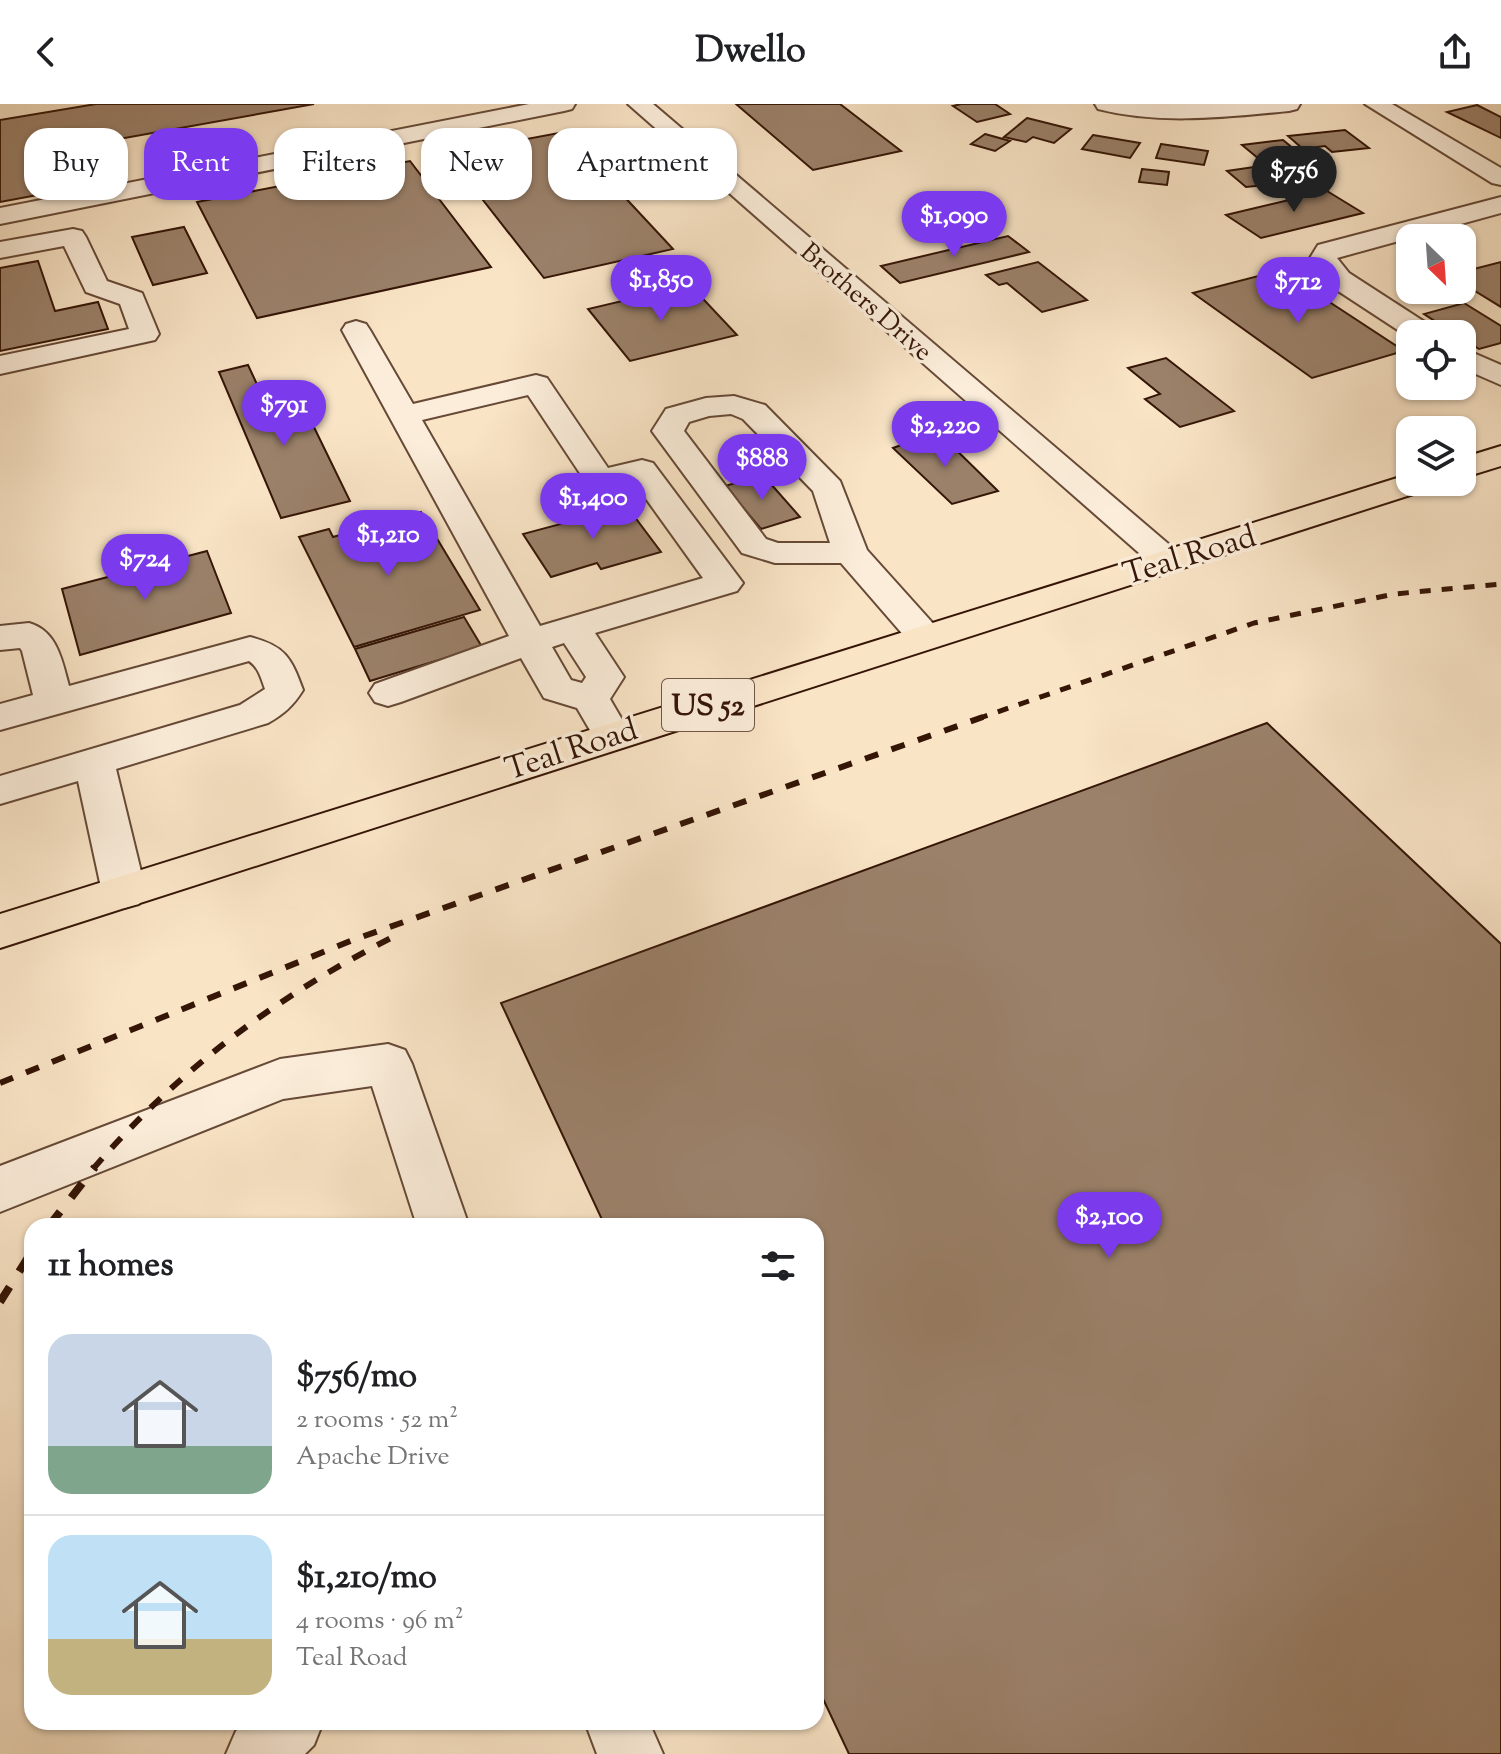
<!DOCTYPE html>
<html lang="en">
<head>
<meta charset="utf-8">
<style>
  body { margin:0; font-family:"Sorts Mill Goudy",serif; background:#f2f2f2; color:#202124; height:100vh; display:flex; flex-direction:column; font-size:30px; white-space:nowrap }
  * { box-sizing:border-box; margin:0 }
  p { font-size:26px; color:#757577 }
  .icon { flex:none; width:44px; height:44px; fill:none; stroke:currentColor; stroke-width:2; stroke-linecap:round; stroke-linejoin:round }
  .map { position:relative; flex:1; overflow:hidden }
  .drawer { position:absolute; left:24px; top:1114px; width:800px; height:512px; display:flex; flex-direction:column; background:#fff; border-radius:24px; box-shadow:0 2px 6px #0004 }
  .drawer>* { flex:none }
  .guide { position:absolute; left:24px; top:24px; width:800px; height:72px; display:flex; gap:16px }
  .needle { width:52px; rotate:155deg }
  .fabs { position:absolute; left:1396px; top:120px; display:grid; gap:16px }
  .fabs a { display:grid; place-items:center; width:80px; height:80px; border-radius:16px; background:#fff; box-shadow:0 2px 6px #0004; font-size:40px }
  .price { position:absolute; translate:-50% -68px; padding:0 18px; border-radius:28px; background:#7c3aed; color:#fff; font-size:26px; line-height:52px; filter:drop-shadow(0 2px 4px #0008) }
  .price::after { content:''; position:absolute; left:50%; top:48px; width:24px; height:18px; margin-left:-12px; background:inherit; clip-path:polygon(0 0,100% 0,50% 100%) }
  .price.on { background:#222; color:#fff }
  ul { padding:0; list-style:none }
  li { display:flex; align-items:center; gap:24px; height:200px; padding:0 24px }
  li+li { border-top:2px solid #e0e0e0 }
  li span { display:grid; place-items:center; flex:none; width:224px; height:160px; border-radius:24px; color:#555 }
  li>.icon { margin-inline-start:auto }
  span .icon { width:96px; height:96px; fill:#fffc; stroke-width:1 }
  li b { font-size:34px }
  h2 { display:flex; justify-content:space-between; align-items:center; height:96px; padding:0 24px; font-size:34px }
  .pill { padding:0 28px; border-radius:24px; background:#fff; box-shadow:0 2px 6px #0004; font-size:28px; line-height:72px }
  .pill.on { background:#7c3aed; color:#fff }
  header { display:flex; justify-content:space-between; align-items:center; height:104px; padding:0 24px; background:#fff; font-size:36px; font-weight:800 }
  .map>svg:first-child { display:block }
  .building { fill:#9b816a; stroke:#351506; stroke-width:2 }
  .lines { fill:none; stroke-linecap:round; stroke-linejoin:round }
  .minor-casing { stroke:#664936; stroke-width:4 }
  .major-casing { stroke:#351506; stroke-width:4 }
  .minor { fill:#fbedda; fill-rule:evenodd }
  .major { fill:#f9e4c6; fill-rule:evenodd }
  .rail-far2 { stroke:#351506; stroke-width:5; stroke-dasharray:11 11; stroke-linecap:butt }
  .rail-far1 { stroke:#351506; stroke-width:6; stroke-dasharray:14 14; stroke-linecap:butt }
  .rail { stroke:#351506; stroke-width:8; stroke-dasharray:18 18; stroke-linecap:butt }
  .labels { text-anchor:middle; stroke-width:7; stroke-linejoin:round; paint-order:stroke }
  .far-street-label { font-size:26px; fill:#351506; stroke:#fbedda }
  .shield { fill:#fbedda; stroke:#705646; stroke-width:2 }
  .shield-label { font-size:30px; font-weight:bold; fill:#351506 }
  .street-label { font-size:32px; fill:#351506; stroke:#fbedda }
</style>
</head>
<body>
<header><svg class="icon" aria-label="back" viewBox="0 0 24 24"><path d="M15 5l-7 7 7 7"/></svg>Dwello<svg class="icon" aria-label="share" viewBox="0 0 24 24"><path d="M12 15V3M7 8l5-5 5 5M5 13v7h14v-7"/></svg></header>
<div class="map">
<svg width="1501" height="1650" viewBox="0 0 1501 1650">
  <rect width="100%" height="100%" fill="#f9e4c6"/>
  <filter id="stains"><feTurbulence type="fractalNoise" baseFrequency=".0025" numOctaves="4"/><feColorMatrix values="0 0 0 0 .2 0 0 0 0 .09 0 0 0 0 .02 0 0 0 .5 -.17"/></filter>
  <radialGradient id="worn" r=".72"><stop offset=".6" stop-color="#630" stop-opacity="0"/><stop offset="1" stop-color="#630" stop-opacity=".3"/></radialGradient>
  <g class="building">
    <polygon points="96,0 314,0 102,38 118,76 0,98 0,16"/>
    <polygon points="736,0 840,0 901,47 813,66"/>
    <polygon points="961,0 995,0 1010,10 977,18 953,2"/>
    <polygon points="1477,1 1501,13 1501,34 1447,8"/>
    <polygon points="1027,14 1071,25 1054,39 1033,33 1026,38 1004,33"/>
    <polygon points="1345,26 1369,44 1332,48 1325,42 1303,45 1288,32"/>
    <polygon points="564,28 673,145 544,174 447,50"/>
    <polygon points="985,30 1010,37 995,47 971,40"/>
    <polygon points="1093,31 1140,39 1130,54 1082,45"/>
    <polygon points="1283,36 1300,50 1259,55 1242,41"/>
    <polygon points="1161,40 1208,47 1204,61 1156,54"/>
    <polygon points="410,57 491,163 257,214 197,98"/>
    <polygon points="1254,63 1274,80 1246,83 1227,67"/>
    <polygon points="1142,65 1169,68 1167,81 1139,78"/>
    <polygon points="1327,87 1363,109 1261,134 1226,111"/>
    <polygon points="184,123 207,169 153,181 132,133"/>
    <polygon points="1008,132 1029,148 900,179 881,162"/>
    <polygon points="38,157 55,207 98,198 108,225 0,247 0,164"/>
    <polygon points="1038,158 1087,196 1042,208 1007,179 999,181 986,171"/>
    <polygon points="1501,158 1501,203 1462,179 1462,168"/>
    <polygon points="1266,170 1287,184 1302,180 1404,247 1312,274 1193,189"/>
    <polygon points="690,181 737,231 630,257 588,205"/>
    <polygon points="1464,199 1501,222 1501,239 1479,245 1462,234 1462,230 1455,230 1424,210"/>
    <polygon points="1166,254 1234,307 1180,323 1145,295 1160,290 1128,264"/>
    <polygon points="248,261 261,289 279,285 294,316 309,313 350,397 281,414 219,268"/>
    <polygon points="938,328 998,387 952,400 893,344"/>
    <polygon points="763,371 800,413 761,425 725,382"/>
    <polygon points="622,396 661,448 601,465 597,459 551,473 523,430 598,410 594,404"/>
    <polygon points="421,408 480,506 354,543 299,433 329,425 333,433"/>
    <polygon points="207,447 231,509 80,551 62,485"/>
    <polygon points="464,513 482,543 370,577 355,545"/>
    <polygon points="1267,619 1501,840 1501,1650 849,1650 816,1580 816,1122 605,1122 501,899"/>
  </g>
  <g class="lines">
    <g class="minor-casing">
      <g id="minor">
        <polygon points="529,0 575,0 572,5 564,7 0,120 0,104"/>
        <polygon points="628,0 653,0 1179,449 1184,456 1179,463 1167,467 1155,463"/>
        <path d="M 1095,0 L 1300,0 L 1297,5 L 1289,7 C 1225,13 1161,21 1098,5 Z"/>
        <polygon points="1365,0 1392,0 1501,64 1501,81 1492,79"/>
        <polygon points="1501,93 1501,109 1337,154 1349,169 1434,224 1438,230 1410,230 1410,234 1329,181 1310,154 1318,141"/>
        <polygon points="73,125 82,127 86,133 107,177 142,189 159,230 155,236 0,270 0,252 129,225 120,200 86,188 64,142 0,154 0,138"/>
        <path d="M 356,217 L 366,220 L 370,226 L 413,300 L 536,271 L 547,274 L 608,364 L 642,356 L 653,359 L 743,479 L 737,487 L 595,529 L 624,573 L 610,595 L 624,619 L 619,628 L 605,632 L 591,628 L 577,604 L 544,594 L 521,554 L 401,598 L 388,602 L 375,598 L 369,589 L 375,580 L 509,532 L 342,226 L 346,220 ZM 528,291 L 589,383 L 600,386 L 634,378 L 703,474 L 540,522 L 422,316 ZM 564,539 L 586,573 L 582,579 L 571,576 L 552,543 Z"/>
        <polygon points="1462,244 1501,261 1501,281 1462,264"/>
        <path d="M 734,292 L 765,301 L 840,377 L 867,446 L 938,525 L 943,533 L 938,541 L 925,545 L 912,541 L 841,459 L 775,459 L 742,449 L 652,327 L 666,305 L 706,294 ZM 731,310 L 743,315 L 813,387 L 830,439 L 778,439 L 766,435 L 684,327 L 689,318 L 709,312 Z"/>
        <path d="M 29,519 C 57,527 62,556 69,582 L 250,533 C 285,542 291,553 303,586 C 293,602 284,610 268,619 L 116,665 L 146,788 L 139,800 L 124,804 L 109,800 L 102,788 L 78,677 L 0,700 L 0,672 L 240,601 L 265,585 C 261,574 259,564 249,557 L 0,626 L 0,600 L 33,591 L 22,547 L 20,544 L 0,546 L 0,522 Z"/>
        <polygon points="388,940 405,946 412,960 469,1122 417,1122 372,982 283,995 0,1108 0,1062 280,955"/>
        <polygon points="245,1618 323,1618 314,1641 305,1650 226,1650 236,1627"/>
        <polygon points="585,1618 649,1618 663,1650 597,1650"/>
      </g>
    </g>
    <g class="major-casing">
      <g id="major">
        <polygon points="1501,342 1501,362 1462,374 1462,354"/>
        <polygon points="1410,370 1410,378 1433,378 1429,385 0,844 0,810"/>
      </g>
    </g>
    <use href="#minor" class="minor"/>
    <use href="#major" class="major"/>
    <polyline class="rail-far2" points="977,615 1254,519 1394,490 1501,480"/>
    <g class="rail-far1">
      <polyline points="0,979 353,836 983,613"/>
      <path d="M 93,1065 C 178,966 277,892 393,833"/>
    </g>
    <g class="rail">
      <polyline points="49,1122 95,1063"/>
      <polyline points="0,1198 32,1147"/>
    </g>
  </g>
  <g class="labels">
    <g class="far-street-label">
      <text transform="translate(867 197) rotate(41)" y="9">Brothers Drive</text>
    </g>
    <rect class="shield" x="662" y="575" width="92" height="52" rx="6"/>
    <g class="shield-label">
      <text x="708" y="611">US 52</text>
    </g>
    <g class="street-label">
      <text transform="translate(1189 450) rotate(-17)" y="11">Teal Road</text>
      <text transform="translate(571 644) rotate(-18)" y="11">Teal Road</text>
    </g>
  </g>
  <rect width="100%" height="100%" filter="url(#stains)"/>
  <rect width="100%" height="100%" fill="url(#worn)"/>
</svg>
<div class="fabs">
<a><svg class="needle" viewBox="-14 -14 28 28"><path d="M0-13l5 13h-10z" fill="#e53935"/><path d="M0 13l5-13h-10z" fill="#757577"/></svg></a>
<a><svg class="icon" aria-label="locate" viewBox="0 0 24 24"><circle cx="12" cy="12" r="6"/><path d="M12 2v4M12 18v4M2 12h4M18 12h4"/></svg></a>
<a><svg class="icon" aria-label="layers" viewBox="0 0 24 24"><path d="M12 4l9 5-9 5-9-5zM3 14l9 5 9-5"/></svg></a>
</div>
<b class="price on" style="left:1294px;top:110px">$756</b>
<b class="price" style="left:954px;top:155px">$1,090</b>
<b class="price" style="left:661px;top:219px">$1,850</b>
<b class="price" style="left:1298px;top:221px">$712</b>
<b class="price" style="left:284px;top:344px">$791</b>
<b class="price" style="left:945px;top:365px">$2,220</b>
<b class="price" style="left:762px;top:398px">$888</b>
<b class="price" style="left:593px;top:437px">$1,400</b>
<b class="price" style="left:388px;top:474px">$1,210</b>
<b class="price" style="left:145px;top:498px">$724</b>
<b class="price" style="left:1109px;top:1156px">$2,100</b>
<div class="guide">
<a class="pill">Buy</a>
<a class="pill on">Rent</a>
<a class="pill">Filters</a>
<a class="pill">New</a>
<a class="pill">Apartment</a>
</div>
<section class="drawer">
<h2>11 homes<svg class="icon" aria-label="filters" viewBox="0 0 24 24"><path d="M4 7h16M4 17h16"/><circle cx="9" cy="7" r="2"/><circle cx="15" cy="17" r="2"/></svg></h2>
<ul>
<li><span style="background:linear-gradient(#c9d6e8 70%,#7fa58c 0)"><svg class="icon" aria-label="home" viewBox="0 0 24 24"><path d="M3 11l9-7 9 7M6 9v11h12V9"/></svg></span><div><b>$756/mo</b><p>2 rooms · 52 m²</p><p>Apache Drive</p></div></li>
<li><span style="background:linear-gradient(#bfe0f5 65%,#c2b280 0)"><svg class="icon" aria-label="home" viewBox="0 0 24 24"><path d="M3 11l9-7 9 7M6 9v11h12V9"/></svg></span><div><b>$1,210/mo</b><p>4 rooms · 96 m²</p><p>Teal Road</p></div></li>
</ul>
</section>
</div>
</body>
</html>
